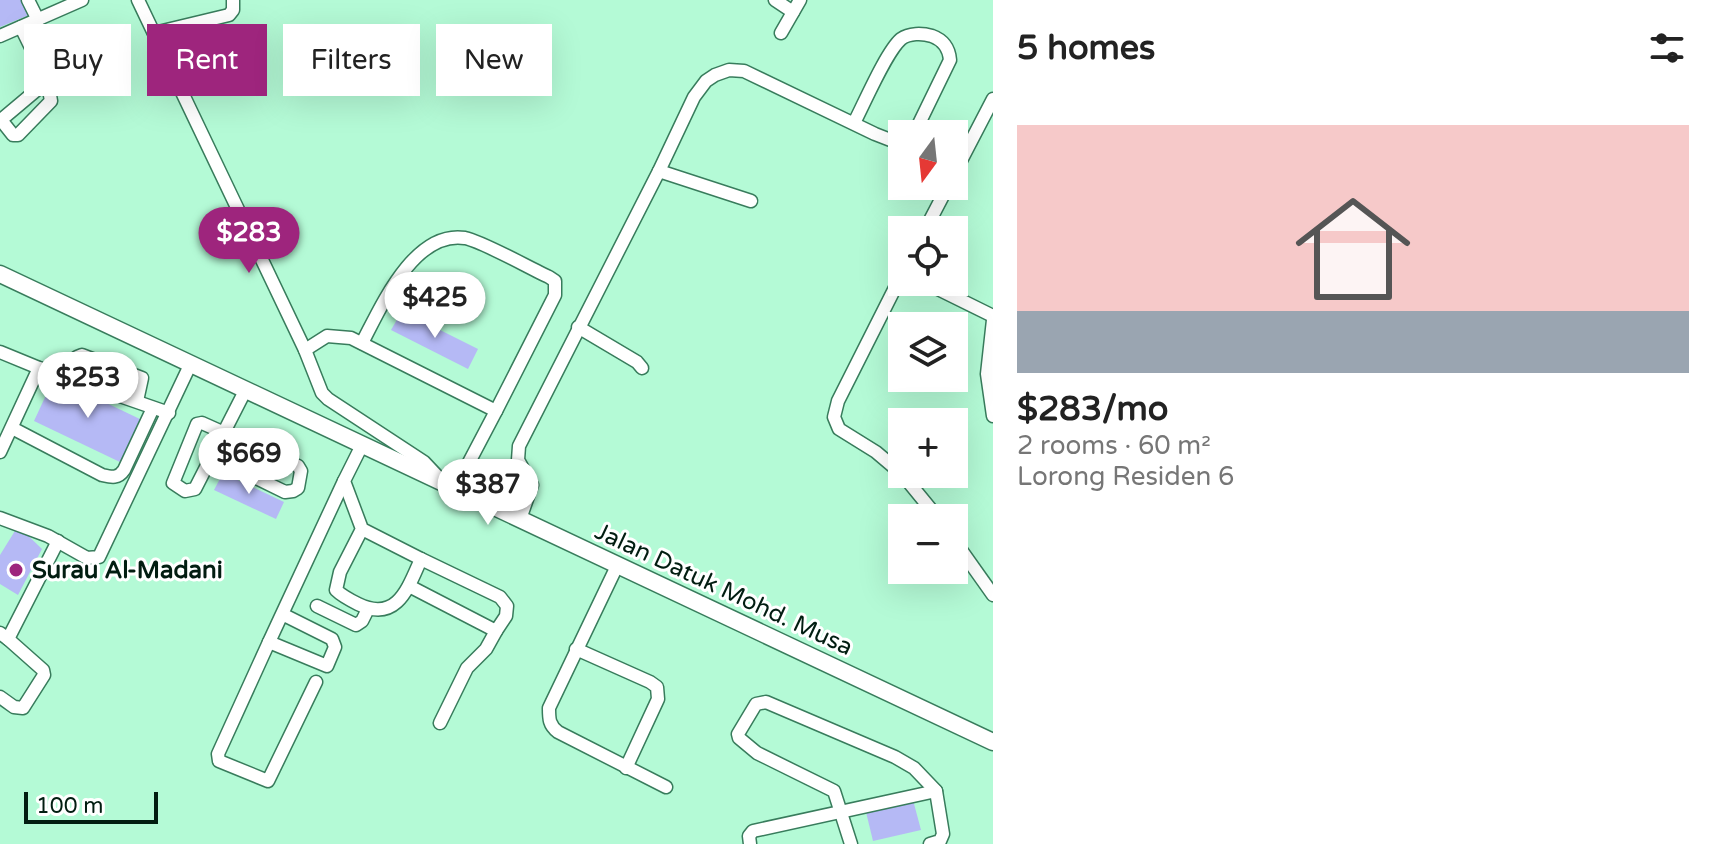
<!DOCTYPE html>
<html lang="en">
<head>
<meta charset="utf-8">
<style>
  body { margin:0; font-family:"Varela Round",sans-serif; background:#f6f6f6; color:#222; height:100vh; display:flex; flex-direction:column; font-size:30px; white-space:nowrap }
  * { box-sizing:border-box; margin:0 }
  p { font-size:26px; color:#767676 }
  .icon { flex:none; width:44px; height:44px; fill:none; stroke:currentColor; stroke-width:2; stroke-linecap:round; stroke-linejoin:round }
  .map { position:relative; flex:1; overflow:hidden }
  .panel { display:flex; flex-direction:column; background:#fff; width:720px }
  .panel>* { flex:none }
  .banner { position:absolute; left:24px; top:24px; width:760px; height:72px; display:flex; gap:16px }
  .needle { width:52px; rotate:195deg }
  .controls { position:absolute; left:888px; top:120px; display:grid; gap:16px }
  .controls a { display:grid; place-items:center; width:80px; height:80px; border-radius:0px; background:#fff; box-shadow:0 8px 32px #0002; font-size:40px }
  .scale { position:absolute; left:24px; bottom:20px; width:134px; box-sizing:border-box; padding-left:8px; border:4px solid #021d11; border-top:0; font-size:22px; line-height:28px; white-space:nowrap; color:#021d11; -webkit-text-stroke:6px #fff; paint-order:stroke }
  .price { position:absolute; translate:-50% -68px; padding:0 18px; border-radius:28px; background:#fff; color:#222; font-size:26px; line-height:52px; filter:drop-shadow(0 2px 4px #0008) }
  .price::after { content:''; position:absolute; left:50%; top:48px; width:24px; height:18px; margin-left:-12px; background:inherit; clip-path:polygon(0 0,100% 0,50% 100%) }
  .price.active { background:#9e257d; color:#fff }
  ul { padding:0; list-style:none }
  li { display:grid; align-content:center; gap:16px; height:424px; padding:0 24px }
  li+li { border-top:2px solid #e0e0e0 }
  li span { display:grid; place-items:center; height:248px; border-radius:0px; color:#555 }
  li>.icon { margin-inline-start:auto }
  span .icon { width:144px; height:144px; fill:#fffc; stroke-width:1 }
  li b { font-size:34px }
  h2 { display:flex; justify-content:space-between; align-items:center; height:96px; padding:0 24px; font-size:34px }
  .tag { padding:0 28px; border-radius:0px; background:#fff; box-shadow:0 8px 32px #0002; font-size:28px; line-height:72px }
  .tag.active { background:#9e257d; color:#fff }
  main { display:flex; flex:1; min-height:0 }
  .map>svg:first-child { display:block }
  .building { fill:#b5b9f5 }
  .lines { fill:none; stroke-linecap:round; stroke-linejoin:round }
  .minor-casing { stroke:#387c5c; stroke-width:15 }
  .major-casing { stroke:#387c5c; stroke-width:19 }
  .minor { stroke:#fff; stroke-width:12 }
  .major { stroke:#fff; stroke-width:16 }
  .poi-dot { fill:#9e257d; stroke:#fff; stroke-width:3 }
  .labels { text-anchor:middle; stroke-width:6; stroke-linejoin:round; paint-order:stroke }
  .poi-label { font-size:24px; font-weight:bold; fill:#021d11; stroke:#fff; text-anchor:start }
  .street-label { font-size:24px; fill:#021d11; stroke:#fff }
</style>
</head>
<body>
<main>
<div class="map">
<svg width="993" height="844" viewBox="0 0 993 844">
  <rect width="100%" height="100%" fill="#b4fad6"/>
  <g class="building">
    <polygon points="0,0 22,0 29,15 0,27"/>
    <polygon points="402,311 478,349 468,369 391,330"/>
    <polygon points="54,378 142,420 122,463 34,421"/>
    <polygon points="223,473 284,502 276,519 214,490"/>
    <polygon points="18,526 42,549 18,595 0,584 0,555"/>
    <polygon points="913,800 921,830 873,841 866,812"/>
  </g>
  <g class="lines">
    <g class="minor-casing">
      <g id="minor">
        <polyline points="28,0 38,20"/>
        <polyline points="138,0 305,350 322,393 328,399 424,462 440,479"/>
        <polyline points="775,0 793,12"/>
        <path d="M 21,27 C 31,49 48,77 51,101 L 18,135 L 13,135 L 1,120 L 45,83"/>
        <polyline points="154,33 229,15 233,10 233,0"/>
        <polyline points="781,33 800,0"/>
        <polyline points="0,36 82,0"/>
        <path d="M 854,123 C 864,104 886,52 901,39 C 909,33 922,33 932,36 C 943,40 949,48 950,60 L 914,134"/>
        <polyline points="659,171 751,201"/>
        <polyline points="954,174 993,99"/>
        <polyline points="925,230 948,186"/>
        <polyline points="902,274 838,401 834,417 839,429 876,452 902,474"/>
        <polyline points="924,282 993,316"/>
        <polyline points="993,320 987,374 993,416"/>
        <polyline points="578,327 637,362 642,368"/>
        <path d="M 362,343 C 381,307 414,230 465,238 C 484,242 529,268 549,277 L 555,281 L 555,295 L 496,411"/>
        <polyline points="305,350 327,336 351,338 496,411 455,489"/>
        <polyline points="0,352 39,368"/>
        <polyline points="68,378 77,357 82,355 142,378 137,401"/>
        <path d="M 12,428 L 102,475 C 111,477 118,479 124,470 L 153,408"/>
        <path d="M 362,445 L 344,481 L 362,529 L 421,559 C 408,588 397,623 358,604 C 350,600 342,596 336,590 L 340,572 L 362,529"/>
        <polyline points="0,452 39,368 169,413"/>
        <polyline points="211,456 285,492 293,491 298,488 301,471 298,466 202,423 197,424 173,483 185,491 195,489 246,389"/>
        <polyline points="902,474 938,518"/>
        <polyline points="0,518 48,536 87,558 99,557 191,363"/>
        <polyline points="520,519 532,485 518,460 519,446 659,171 694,97 706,81 715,75 729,70 744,71 875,134 893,141 902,142"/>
        <polyline points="954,540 993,595"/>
        <path d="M 617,566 L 549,708 C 549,719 549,725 558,732 L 666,787"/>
        <polyline points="409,586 496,631 506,616 507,606 500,597 421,559"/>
        <polyline points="317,606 356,625 362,621 368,609"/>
        <polyline points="282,614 269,642 327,666 335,647 332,639 282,614 344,481"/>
        <polyline points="0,633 8,639 58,541"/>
        <polyline points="269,642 218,754 219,761 268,781 316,682"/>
        <polyline points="576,649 650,682 657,687 658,699 626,768"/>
        <polyline points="0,697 14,707 23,708 44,675 43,670 8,639"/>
        <polyline points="440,723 467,668 486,649 496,631"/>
        <polyline points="750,844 749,836 753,831 936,791 943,834 940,841 930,844"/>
        <polyline points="851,844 834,791 757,753 739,738 738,734 756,704 766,702 895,757 914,768 936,791"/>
      </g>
    </g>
    <g class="major-casing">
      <polyline id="major" points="0,274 993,742"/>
    </g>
    <use href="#minor" class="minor"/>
    <use href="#major" class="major"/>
  </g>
  <circle class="poi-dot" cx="16" cy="570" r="8"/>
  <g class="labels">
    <g class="poi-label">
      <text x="32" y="578">Surau Al-Madani</text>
    </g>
    <g class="street-label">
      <text transform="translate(724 589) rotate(25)" y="8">Jalan Datuk Mohd. Musa</text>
    </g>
  </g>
</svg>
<div class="controls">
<a><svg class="needle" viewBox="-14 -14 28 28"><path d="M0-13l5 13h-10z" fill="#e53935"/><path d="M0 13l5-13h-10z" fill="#767676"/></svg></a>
<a><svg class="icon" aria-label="locate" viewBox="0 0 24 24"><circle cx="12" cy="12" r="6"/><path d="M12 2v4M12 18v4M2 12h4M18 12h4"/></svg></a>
<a><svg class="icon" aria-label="layers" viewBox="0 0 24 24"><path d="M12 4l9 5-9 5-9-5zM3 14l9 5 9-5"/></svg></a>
<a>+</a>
<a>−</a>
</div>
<div class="scale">100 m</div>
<b class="price active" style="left:249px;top:275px">$283</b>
<b class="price" style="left:435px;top:340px">$425</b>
<b class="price" style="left:88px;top:420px">$253</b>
<b class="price" style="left:249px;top:496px">$669</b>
<b class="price" style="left:488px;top:527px">$387</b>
<div class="banner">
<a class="tag">Buy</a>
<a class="tag active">Rent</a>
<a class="tag">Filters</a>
<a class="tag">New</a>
</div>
</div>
<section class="panel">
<h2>5 homes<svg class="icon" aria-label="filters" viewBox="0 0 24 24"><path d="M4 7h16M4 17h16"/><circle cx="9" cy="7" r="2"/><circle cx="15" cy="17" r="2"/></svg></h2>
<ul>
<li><span style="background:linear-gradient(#f6c9c9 75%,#9aa5b1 0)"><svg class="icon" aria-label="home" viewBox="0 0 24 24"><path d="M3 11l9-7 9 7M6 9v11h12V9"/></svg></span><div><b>$283/mo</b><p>2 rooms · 60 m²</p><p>Lorong Residen 6</p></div></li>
</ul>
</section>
</main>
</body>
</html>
